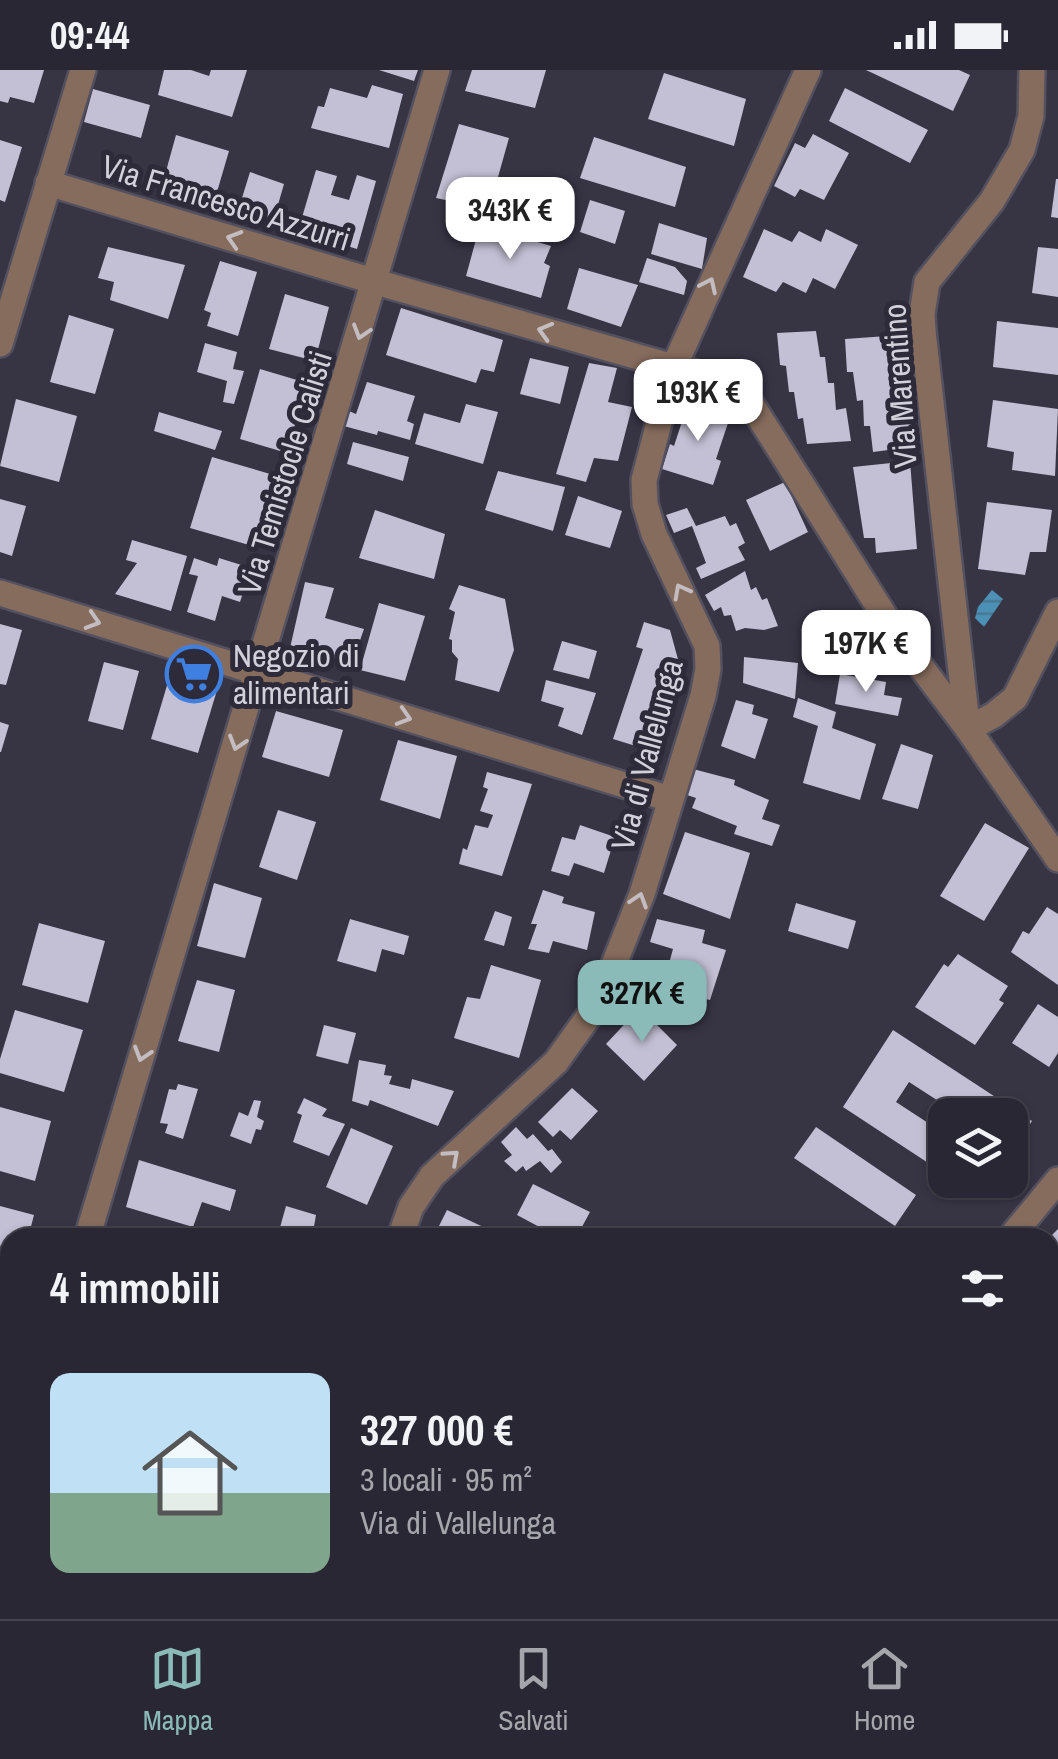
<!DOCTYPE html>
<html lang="it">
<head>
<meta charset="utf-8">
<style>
  body { margin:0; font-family:"Archivo Narrow",sans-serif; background:#312f3b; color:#f1f3f6; height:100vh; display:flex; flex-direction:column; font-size:38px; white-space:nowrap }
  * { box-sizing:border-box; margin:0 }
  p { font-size:32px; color:#a5a5ac }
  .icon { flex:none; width:55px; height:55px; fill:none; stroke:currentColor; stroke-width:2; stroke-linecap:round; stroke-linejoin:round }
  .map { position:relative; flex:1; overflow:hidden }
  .sheet { position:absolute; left:0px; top:1158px; width:1060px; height:392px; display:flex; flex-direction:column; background:#292733; border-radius:30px 30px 0 0; box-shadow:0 2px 8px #0004,0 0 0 2px #45444e }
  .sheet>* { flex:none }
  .fabs { position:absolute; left:928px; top:1028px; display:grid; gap:20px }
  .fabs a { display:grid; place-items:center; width:100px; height:100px; border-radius:20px; background:#292733; box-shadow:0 2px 8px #0004,0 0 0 2px #45444e; font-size:50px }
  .price { position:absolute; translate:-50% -85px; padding:0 22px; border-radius:20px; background:#fff; color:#222; font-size:32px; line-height:65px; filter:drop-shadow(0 2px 5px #0008) }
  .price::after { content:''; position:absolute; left:50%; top:60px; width:30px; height:22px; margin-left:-15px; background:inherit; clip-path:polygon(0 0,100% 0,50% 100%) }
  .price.on { background:#8bbbb9; color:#111 }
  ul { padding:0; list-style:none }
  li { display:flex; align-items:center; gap:30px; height:250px; padding:0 50px }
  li+li { border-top:2px solid #45444e }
  li span { display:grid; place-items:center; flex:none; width:280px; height:200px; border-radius:20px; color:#555 }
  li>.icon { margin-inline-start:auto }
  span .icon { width:120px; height:120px; fill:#fffc; stroke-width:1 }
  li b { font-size:42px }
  h2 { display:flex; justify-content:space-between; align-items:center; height:120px; padding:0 50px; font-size:42px }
  .status { display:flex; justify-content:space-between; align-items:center; height:70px; padding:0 50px; background:#292733; direction:ltr }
  .status svg { height:28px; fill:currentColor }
  .tabs { display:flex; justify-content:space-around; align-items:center; height:140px; border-top:2px solid #45444e; background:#292733; font-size:28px; color:#a5a5ac }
  .tabs a { display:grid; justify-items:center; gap:5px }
  .tabs .on { color:#8bbbb9 }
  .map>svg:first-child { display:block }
  .water { fill:url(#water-rules) }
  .building { fill:#c3bfd4 }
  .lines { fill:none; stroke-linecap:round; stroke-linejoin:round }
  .minor-casing { stroke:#53505f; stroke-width:30 }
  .minor { stroke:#866c5d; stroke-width:25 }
  .oneway { stroke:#c3bdc2 }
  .labels { text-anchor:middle; stroke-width:10; stroke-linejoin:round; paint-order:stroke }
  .street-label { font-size:32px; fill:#d2d1db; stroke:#2d2a39 }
  .poi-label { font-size:32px; fill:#d2d1db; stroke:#2d2a39; text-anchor:start }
</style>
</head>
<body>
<div class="status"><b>09:44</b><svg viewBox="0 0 49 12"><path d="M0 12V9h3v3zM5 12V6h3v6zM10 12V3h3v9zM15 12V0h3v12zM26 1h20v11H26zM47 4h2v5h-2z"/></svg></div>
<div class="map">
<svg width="1058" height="1549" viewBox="0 0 1058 1549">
  <defs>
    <pattern id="water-rules" width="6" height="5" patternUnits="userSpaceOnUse" patternTransform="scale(2.5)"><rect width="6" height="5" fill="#4c90b5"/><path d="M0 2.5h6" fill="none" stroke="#487892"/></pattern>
  </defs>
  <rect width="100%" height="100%" fill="#373444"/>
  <polygon class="water" points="992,520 1003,529 984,557 975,548 978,537"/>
  <g class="building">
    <polygon points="0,0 44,0 34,33 10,27 8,33 0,31"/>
    <polygon points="164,0 191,0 209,6 211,0 247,0 232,47 158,25"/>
    <polygon points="379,0 418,0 414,11"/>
    <polygon points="472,0 546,0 535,38 465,21"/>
    <polygon points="866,0 959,0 970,5 953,41"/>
    <polygon points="664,3 746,29 734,76 648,49"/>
    <polygon points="372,15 403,24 389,78 311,58 318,36 324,37 330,18 367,28"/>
    <polygon points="845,18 928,60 910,93 829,51"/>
    <polygon points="93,19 150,35 141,68 84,52"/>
    <polygon points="459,54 509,68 489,139 436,128"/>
    <polygon points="813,64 849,83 824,130 800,119 795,127 774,116 795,73 805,78"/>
    <polygon points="176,65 229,81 212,139 160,123"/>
    <polygon points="594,67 686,97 675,137 580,108"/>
    <polygon points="0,70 22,77 5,132 0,130"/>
    <polygon points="316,100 337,106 331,125 349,130 357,105 376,111 357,179 298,161"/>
    <polygon points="250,102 284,114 273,152 238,141"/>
    <polygon points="1056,109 1058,109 1058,148 1051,147"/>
    <polygon points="590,130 625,141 615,174 580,162"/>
    <polygon points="659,153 707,168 702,199 651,184"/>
    <polygon points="480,155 551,176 544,193 550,196 541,228 466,206"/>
    <polygon points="764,159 792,172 799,161 821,172 826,159 858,175 835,219 813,208 806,223 783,212 776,222 743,207"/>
    <polygon points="108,177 185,195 168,249 110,230 114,212 98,208"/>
    <polygon points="1038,177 1058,179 1058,227 1032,223"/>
    <polygon points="647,188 675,197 687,211 684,225 639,212"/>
    <polygon points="220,191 257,202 238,266 207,256 211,243 204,240"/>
    <polygon points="579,198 638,215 621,257 567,239"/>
    <polygon points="285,224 329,237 315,291 269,279"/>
    <polygon points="401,238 503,270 494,302 481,299 476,313 386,285"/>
    <polygon points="69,245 114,259 95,324 50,312"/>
    <polygon points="997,251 1058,258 1058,305 993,297"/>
    <polygon points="816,261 820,287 825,287 828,313 834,313 836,340 846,338 851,371 807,374 803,348 798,349 794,322 789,322 786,296 780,295 777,263"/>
    <polygon points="887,266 889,294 895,293 897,321 903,319 905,346 911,345 912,377 873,382 870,356 864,356 863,330 857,331 853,302 847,302 845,269"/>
    <polygon points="205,273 237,282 233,299 244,301 234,334 223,332 227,311 197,302"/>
    <polygon points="530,288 569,297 560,334 520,324"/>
    <polygon points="589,293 617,298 608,332 632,337 618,391 594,388 586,412 556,404"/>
    <polygon points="260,299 307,313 287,383 240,369"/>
    <polygon points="367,312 415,326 407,351 414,354 410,370 378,361 377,365 340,355 344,339 356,344"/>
    <polygon points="16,329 77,346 59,412 0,396"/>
    <polygon points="689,330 731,344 716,389 721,391 713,415 662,399 670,374 674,376"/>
    <polygon points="993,330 1058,339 1055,406 1012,400 1014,382 987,377"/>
    <polygon points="466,334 498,342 483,394 415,374 424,343 460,353"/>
    <polygon points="159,342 222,361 215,380 154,361"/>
    <polygon points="353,372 409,387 403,411 347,394"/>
    <polygon points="212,387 277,406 256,477 190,458"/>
    <polygon points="910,391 917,479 876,483 875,468 864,468 853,397"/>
    <polygon points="498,401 565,417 553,461 485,440"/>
    <polygon points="785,412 808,462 770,481 746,430"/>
    <polygon points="578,426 622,441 610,478 565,465"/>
    <polygon points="0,429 26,436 12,486 0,482"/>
    <polygon points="987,432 1052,440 1046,482 1030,482 1025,505 978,499"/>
    <polygon points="687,438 696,456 725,446 730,456 736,453 745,473 738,477 745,490 701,509 696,498 706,493 692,456 674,463 666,445"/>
    <polygon points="375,440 445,464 434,509 359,488"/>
    <polygon points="132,470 187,486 171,541 115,524 137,493 126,490"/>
    <polygon points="194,488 217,496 219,488 251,498 240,532 222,526 215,551 187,542 198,506 189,504"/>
    <polygon points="745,501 751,520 756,517 762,530 767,528 778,556 764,560 745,558 736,561 731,545 724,546 721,537 714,541 705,525"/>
    <polygon points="305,512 334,518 325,548 364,559 352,593 290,578"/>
    <polygon points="459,515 505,529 514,580 499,622 455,610 458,589 452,582 452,570 449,569 455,542 449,539"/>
    <polygon points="379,533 425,546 405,611 360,600"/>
    <polygon points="644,552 670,560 679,593 652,681 613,669 643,579 636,577"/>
    <polygon points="0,554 22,560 6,615 0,614"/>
    <polygon points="562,571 597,581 589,609 553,600"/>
    <polygon points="744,587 798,593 795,629 743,613"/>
    <polygon points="104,592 139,601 123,660 88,651"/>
    <polygon points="174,592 221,607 198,683 151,669"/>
    <polygon points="840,604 886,612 884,625 902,628 898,646 835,634"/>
    <polygon points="546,610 596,623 582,665 558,656 564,638 541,631"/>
    <polygon points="798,628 836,642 832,658 876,674 860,730 803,713 818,656 793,647"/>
    <polygon points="736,630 754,635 752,644 768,649 755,689 721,676"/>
    <polygon points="276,641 343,660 329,707 262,687"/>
    <polygon points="0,652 9,655 1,682 0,682"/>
    <polygon points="398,670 457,686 440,749 380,730"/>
    <polygon points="901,674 933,685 918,739 882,729"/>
    <polygon points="693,699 735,710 734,715 769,730 762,749 780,755 772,776 734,764 737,756 692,738 696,728 684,724"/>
    <polygon points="487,702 532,714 502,806 459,794 463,778 467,780 475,755 488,758 493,745 480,741 488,719 483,717"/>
    <polygon points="278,740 316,752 297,810 259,797"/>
    <polygon points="985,753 1029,778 984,851 940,826"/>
    <polygon points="580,755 615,767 604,803 574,793 569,806 551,801 562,767 575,770"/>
    <polygon points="685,762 750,783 730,849 663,824"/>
    <polygon points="214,813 262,828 245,888 197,876"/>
    <polygon points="543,820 564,827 562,833 595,842 587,880 553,871 549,883 528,879 537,854 531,854"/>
    <polygon points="796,833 856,851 848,879 788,861"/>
    <polygon points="1047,837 1058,844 1058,915 1011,882 1023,861 1029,864"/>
    <polygon points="495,841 512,847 504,876 484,870"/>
    <polygon points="350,849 409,866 404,885 382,879 376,902 337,891"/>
    <polygon points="657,849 705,860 702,873 726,880 710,930 662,919 673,879 650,872"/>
    <polygon points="39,853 105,871 88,933 22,915"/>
    <polygon points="958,884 1008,916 999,930 1004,933 975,975 915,937 944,894 948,897"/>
    <polygon points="491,895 541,910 519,988 454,968 467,927 480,929"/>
    <polygon points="197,910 235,920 219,982 178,971"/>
    <polygon points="1038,934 1058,947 1058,983 1049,997 1012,973"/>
    <polygon points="15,940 83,960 64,1022 0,1003 0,989"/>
    <polygon points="643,941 677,975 644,1011 606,974 634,944 638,947"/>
    <polygon points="324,955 356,963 348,994 316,986"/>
    <polygon points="893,960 1032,1051 1013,1080 1010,1045 960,1045 909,1012 896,1032 945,1064 945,1104 843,1037"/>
    <polygon points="359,990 386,995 384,1005 392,1006 389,1014 410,1019 412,1009 454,1021 438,1056 370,1030 368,1036 352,1031"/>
    <polygon points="178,1014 198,1019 183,1069 165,1063 168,1054 160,1053 169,1019 176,1020"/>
    <polygon points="572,1018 598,1041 571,1070 560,1060 553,1067 538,1052"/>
    <polygon points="304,1028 327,1039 322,1046 345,1054 329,1086 293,1072 302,1045 297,1043"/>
    <polygon points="254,1030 261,1031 257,1047 264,1051 261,1060 256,1059 251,1074 230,1066 239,1042 248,1046"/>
    <polygon points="0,1037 51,1051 35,1111 0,1101"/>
    <polygon points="516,1057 527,1069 533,1064 548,1081 552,1079 562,1092 551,1103 540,1091 526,1101 523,1096 516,1102 504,1091 512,1085 501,1072"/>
    <polygon points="816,1057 916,1125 895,1156 794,1088"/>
    <polygon points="351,1058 393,1076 367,1135 326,1117"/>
    <polygon points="139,1090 236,1120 230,1141 202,1132 193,1157 126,1137"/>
    <polygon points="954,1110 991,1110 980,1127"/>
    <polygon points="533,1114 590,1142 576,1168 560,1168 517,1145"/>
    <polygon points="0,1136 34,1145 28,1168 10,1168 10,1204 0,1201"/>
    <polygon points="286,1136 316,1145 312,1168 277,1168"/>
    <polygon points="447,1140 507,1168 433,1168"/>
    <polygon points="1058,1159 1058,1233 1052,1239 1050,1167"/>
    <polygon points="1050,1278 1058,1280 1058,1331 1050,1330"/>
    <polygon points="0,1365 10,1368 10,1417 1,1448"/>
    <polygon points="1053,1466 1058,1468 1058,1513 1050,1510 1050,1475"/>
    <polygon points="144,1540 218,1540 195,1549 147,1549"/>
    <polygon points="524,1540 576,1540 573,1549 521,1549"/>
    <polygon points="637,1540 802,1540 800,1549 677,1549"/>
    <polygon points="944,1540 976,1540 983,1543 981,1549 940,1549"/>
    <polygon points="1015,1540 1051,1540 1048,1549 1011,1549"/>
  </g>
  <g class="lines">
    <g class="minor-casing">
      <g id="minor">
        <polyline points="48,113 376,212 733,314 748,329 894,561 968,659"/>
        <polyline points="0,274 83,0"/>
        <polyline points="0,523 670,729"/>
        <polyline points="1058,542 1015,628 994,645 968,659 1058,789"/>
        <polyline points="967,654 923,261 922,244 927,212 992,131 1022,80 1031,46 1032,0"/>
        <polyline points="87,1168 437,0"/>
        <polyline points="400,1168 411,1137 432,1106 556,992 599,932 642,824 703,626 708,599 707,576 654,464 645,434 644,410 673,299 808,0"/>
        <polyline points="1010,1168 1058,1110"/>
        <polyline points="0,1233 10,1236"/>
        <polyline points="1050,1257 1058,1259"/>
        <polyline points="108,1540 111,1549"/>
        <polyline points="869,1540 869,1549"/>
      </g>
    </g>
    <use href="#minor" class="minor"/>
  </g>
  <defs><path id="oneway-chevron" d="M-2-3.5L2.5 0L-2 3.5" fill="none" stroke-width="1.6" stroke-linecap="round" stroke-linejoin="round" transform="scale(2.5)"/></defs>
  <g class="oneway">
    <use href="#oneway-chevron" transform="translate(234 169) rotate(-163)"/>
    <use href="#oneway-chevron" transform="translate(709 215) rotate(-65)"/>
    <use href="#oneway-chevron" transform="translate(545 261) rotate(-164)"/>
    <use href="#oneway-chevron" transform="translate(361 262) rotate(107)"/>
    <use href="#oneway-chevron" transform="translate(681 521) rotate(-118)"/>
    <use href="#oneway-chevron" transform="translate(93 551) rotate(17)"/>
    <use href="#oneway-chevron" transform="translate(404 647) rotate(17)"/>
    <use href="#oneway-chevron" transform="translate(237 673) rotate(107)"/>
    <use href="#oneway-chevron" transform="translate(639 830) rotate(-72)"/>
    <use href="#oneway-chevron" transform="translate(142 984) rotate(107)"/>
    <use href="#oneway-chevron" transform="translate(452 1087) rotate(-42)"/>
  </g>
  <defs>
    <g id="supermarket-ring" transform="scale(2.875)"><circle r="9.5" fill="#2d2a39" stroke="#3f7fe0" stroke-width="1.5"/><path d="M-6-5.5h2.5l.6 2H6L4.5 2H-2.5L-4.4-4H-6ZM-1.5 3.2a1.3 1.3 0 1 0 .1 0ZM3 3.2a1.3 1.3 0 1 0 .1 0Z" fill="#3f7fe0"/></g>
  </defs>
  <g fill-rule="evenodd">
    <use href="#supermarket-ring" x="194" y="604"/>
  </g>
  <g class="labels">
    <g class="street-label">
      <text transform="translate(226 133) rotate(17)" y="11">Via Francesco Azzurri</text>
      <text transform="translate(900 316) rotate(-94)" y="11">Via Marentino</text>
      <text transform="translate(285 403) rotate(-73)" y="11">Via Temistocle Calisti</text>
      <text transform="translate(647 685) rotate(-75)" y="11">Via di Vallelunga</text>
    </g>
    <g class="poi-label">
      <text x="233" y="597">Negozio di<tspan x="233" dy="37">alimentari</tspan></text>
    </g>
  </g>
</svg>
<div class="fabs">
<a><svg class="icon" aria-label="layers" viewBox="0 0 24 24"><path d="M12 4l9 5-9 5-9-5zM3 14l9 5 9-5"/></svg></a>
</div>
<b class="price" style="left:510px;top:192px">343K €</b>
<b class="price" style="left:698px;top:374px">193K €</b>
<b class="price" style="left:866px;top:625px">197K €</b>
<b class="price on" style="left:642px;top:975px">327K €</b>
<section class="sheet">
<h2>4 immobili<svg class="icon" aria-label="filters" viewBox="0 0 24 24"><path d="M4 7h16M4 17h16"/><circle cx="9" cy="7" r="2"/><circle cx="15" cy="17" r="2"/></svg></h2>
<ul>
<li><span style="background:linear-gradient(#bfe0f5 60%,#7fa58c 0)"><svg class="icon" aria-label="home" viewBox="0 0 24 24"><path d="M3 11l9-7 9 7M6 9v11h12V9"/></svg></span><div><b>327 000 €</b><p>3 locali · 95 m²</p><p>Via di Vallelunga</p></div></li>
</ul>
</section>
</div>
<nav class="tabs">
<a class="on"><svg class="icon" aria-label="map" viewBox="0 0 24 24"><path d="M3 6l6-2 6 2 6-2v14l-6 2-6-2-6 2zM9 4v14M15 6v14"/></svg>Mappa</a>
<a><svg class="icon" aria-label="saved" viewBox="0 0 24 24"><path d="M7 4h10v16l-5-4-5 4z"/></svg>Salvati</a>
<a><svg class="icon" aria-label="home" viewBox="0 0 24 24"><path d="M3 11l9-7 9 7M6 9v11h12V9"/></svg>Home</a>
</nav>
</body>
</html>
